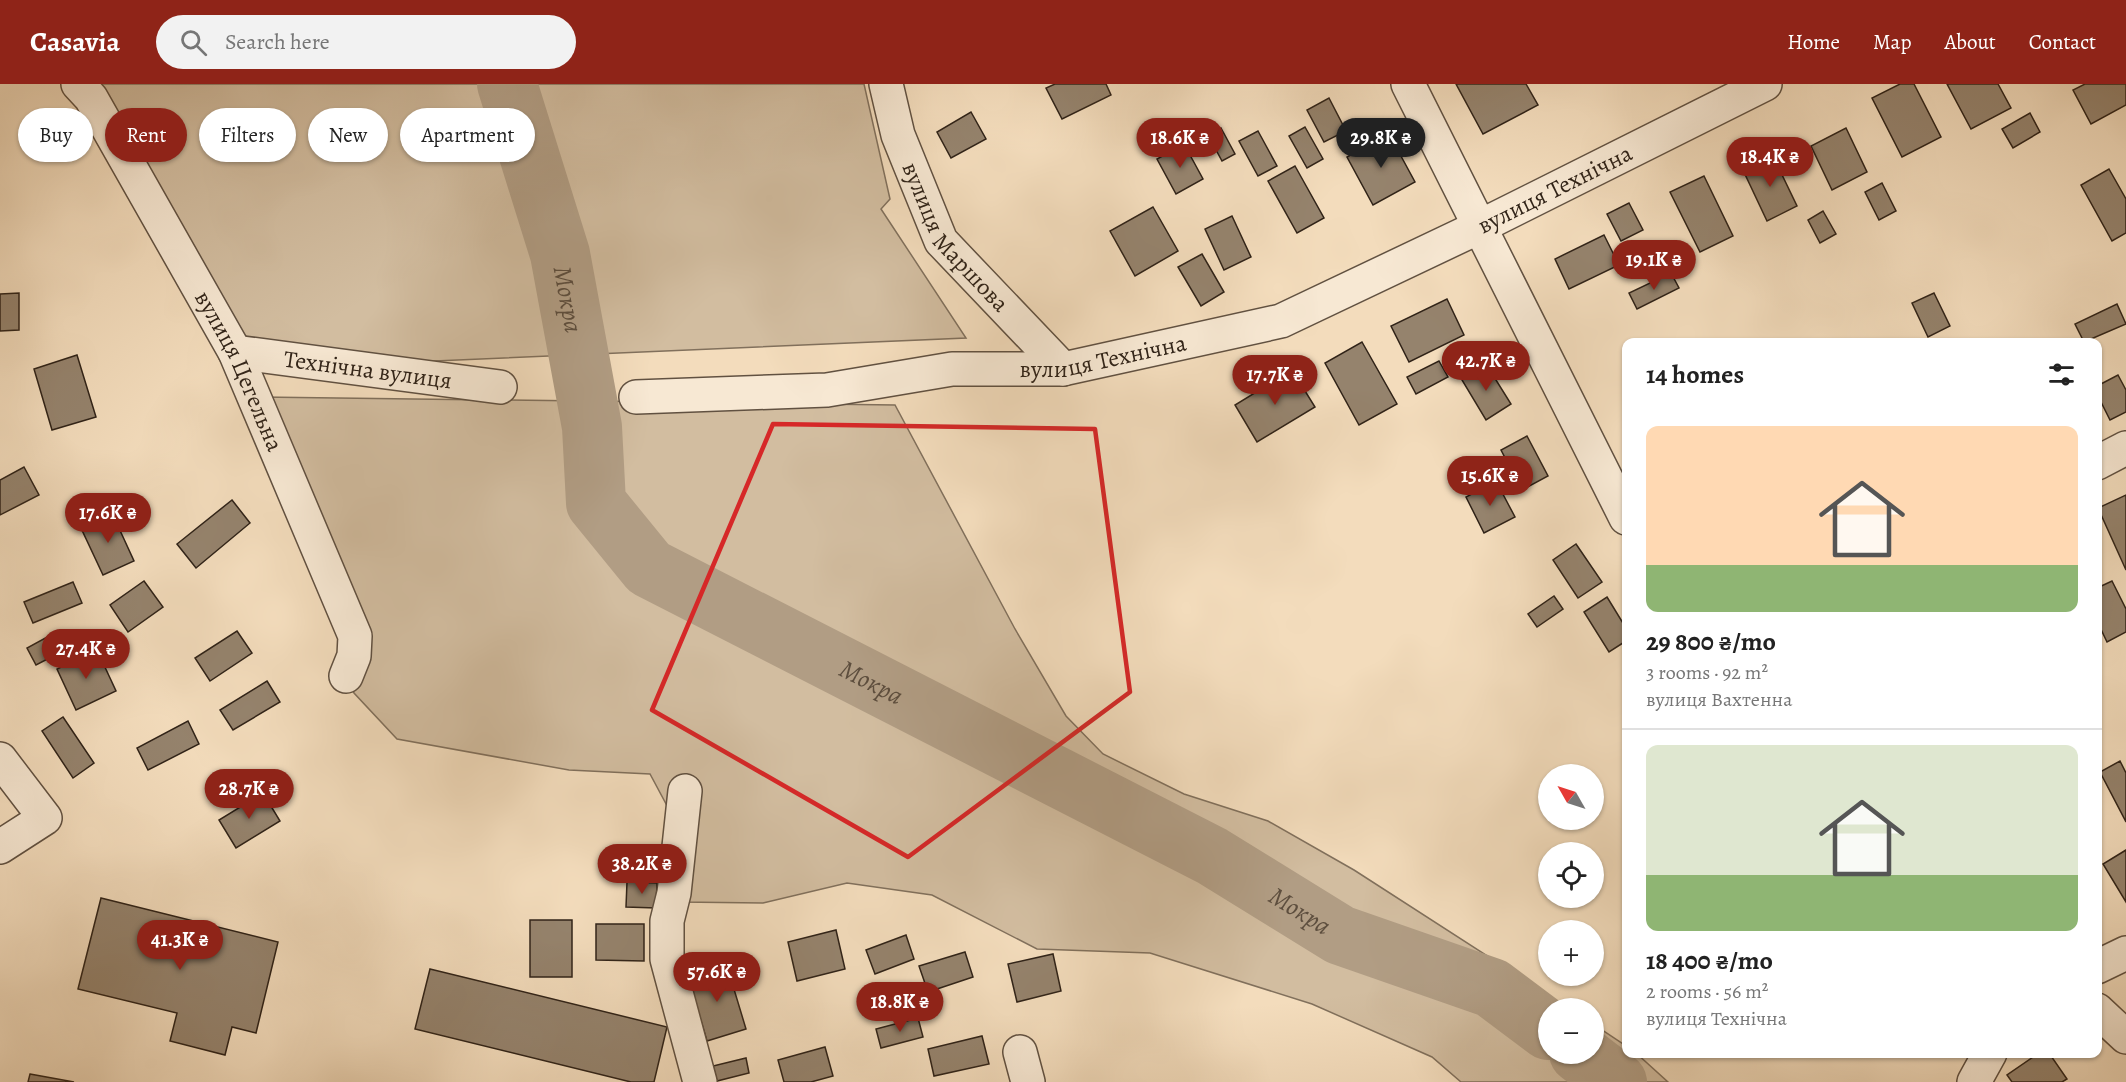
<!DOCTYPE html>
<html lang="en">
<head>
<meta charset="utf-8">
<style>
  body { margin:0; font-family:Alegreya,serif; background:#f2f2f2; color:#222; height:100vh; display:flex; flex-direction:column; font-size:22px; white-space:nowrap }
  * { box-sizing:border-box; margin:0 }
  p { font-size:20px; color:#767676 }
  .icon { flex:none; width:33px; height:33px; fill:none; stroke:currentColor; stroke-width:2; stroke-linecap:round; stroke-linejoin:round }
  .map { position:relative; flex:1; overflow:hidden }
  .side { position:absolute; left:1622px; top:254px; width:480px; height:720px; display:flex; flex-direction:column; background:#fff; border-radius:12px; box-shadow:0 2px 4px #0004 }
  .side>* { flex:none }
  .guide { position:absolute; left:18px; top:24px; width:570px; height:54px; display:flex; gap:12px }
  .needle { width:39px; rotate:309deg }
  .buttons { position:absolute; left:1538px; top:680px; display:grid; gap:12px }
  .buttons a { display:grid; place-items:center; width:66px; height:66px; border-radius:50%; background:#fff; box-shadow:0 2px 4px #0004; font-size:30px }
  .price { position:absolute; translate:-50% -51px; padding:0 14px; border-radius:21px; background:#8f2418; color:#fff; font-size:20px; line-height:39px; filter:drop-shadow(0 2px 3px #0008) }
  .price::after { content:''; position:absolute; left:50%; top:36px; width:18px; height:14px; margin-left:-9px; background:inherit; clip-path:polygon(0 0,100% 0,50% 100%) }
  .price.on { background:#222; color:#fff }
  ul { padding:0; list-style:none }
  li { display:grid; align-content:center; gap:12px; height:318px; padding:0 24px }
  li+li { border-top:2px solid #e0e0e0 }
  li span { display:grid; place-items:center; height:186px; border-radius:12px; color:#555 }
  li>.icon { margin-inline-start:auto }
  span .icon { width:108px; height:108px; fill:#fffc; stroke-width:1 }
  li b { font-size:26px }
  h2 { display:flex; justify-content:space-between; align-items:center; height:72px; padding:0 24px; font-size:26px }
  .pill { padding:0 21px; border-radius:27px; background:#fff; box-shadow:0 2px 4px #0004; font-size:21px; line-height:54px }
  .pill.on { background:#8f2418; color:#fff }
  header { display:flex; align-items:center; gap:36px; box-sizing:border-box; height:84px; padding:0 30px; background:#8f2418; color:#fff }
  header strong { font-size:28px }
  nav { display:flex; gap:33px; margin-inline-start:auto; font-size:21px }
  .search { width:420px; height:54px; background:#f2f2f2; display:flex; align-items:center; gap:15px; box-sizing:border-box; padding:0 21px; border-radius:33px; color:#767676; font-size:22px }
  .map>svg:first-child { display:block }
  .green { fill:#d2bda0; stroke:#81705c; stroke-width:1.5 }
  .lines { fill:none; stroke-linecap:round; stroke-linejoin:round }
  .river { stroke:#b19d84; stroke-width:60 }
  .building { fill:#95836d; stroke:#302318; stroke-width:1.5 }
  .minor-casing { stroke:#615141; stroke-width:36 }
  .minor { stroke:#f7e8d3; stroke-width:33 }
  .marked { fill:none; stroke:#d62828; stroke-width:4.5; stroke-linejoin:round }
  .labels { text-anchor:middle; stroke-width:4.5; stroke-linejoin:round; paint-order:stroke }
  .street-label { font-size:24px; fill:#302318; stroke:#f7e8d3 }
  .water-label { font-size:26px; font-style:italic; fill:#5d4e3e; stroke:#f7e8d3 }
</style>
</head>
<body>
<header>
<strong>Casavia</strong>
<div class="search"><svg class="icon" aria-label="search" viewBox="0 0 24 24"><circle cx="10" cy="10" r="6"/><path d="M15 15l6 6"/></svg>Search here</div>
<nav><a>Home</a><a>Map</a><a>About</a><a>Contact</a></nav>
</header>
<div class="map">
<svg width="2126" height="998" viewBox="0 0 2126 998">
  <rect width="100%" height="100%" fill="#f3dcbc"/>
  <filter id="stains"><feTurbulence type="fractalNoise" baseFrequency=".00333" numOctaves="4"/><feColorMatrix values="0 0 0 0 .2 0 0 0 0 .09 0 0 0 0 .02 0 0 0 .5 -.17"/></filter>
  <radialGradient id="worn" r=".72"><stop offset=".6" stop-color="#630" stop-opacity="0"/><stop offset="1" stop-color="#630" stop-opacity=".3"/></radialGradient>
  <g class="green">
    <polygon points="86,0 864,0 890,115 881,125 966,254 251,285"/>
    <polygon points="260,313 895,321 1015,545 1066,632 1103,670 1184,710 1268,737 1354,786 1568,924 1548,924 1548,969 1593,969 1593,940 1626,962 1626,969 1636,969 1668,998 1461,998 1432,973 1312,920 1150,869 1037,865 932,811 847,799 763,819 679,818 673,733 650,690 569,686 397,655 354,609 285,365"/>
  </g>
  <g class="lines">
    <g class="river">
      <path id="s1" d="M 507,0 L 560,170 L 592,343 L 596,419 L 649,484 L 1212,772 L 1340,851 L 1492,904 L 1548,946"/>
      <polyline points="1579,969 1617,998"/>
    </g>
  </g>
  <g class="building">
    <polygon points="1055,0 1106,0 1111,11 1062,35 1046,4"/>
    <polygon points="1456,0 1526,0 1538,21 1483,50"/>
    <polygon points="1900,0 1914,0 1941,53 1902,73 1872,14"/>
    <polygon points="1947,0 1998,0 2011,24 1971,45"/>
    <polygon points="2085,0 2126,0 2126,21 2091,40 2073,6"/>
    <polygon points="1329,14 1346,47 1324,58 1307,26"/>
    <polygon points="971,28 986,55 951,74 937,48"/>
    <polygon points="2030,29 2040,48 2013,64 2002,45"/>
    <polygon points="1305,43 1323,75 1307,84 1289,52"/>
    <polygon points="1221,44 1235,70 1222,77 1208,51"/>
    <polygon points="1846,44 1867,88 1832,106 1811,62"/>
    <polygon points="1258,47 1277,82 1258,92 1239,57"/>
    <polygon points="1389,50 1415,98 1373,121 1347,73"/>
    <polygon points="1184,60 1203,95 1176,110 1157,75"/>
    <polygon points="1773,72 1797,122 1767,137 1743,86"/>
    <polygon points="1295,82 1324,134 1297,149 1268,97"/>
    <polygon points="2109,85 2126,115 2126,149 2112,157 2081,101"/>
    <polygon points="1704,92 1733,152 1700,168 1670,108"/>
    <polygon points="1882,99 1896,127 1879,136 1865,108"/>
    <polygon points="1629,119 1643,146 1621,157 1607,130"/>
    <polygon points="1153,123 1178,167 1135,192 1110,147"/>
    <polygon points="1823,127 1836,150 1820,159 1808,136"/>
    <polygon points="1232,132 1251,173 1224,186 1205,145"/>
    <polygon points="1604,151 1619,181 1569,205 1555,175"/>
    <polygon points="1202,170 1224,208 1201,222 1178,183"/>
    <polygon points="1671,189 1679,204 1637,225 1629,209"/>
    <polygon points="19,209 19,246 0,247 0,210"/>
    <polygon points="1934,209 1950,242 1928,253 1912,219"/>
    <polygon points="1447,215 1464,251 1409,278 1391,242"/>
    <polygon points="2117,220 2126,240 2084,258 2075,240"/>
    <polygon points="1362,258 1397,320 1359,341 1325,279"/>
    <polygon points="77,271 96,333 52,346 34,285"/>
    <polygon points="1439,277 1448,293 1416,310 1407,293"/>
    <polygon points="1486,280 1511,320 1486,336 1462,296"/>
    <polygon points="1292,286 1315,323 1257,358 1235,321"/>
    <polygon points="2118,291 2126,306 2126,328 2110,336 2097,310 2097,302"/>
    <polygon points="1527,352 1548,392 1522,406 1501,366"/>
    <polygon points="24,383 39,411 0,431 0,396"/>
    <polygon points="1496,397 1515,433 1484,449 1466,413"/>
    <polygon points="2126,411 2126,486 2098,424"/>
    <polygon points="232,416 250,439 196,484 177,460"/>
    <polygon points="112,429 134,477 103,491 81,444"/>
    <polygon points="1576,460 1602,498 1578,514 1553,476"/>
    <polygon points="144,497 163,523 128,548 110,521"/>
    <polygon points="2112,497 2126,525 2126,548 2107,558 2097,537 2097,504"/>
    <polygon points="73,498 82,519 33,539 24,518"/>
    <polygon points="1554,512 1563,525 1537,543 1528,530"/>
    <polygon points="1607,513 1626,544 1626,557 1609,568 1584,528"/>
    <polygon points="60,546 69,564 36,581 27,564"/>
    <polygon points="237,547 252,569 210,597 195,574"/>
    <polygon points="97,566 116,607 76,626 57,585"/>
    <polygon points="267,597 280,618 233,646 220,626"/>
    <polygon points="63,633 94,679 73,694 42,647"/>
    <polygon points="188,637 199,660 148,686 137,664"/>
    <polygon points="2120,677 2126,689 2126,738 2100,688"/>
    <polygon points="263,709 280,737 236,764 219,736"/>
    <polygon points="2126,766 2126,818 2103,780"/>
    <polygon points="627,798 657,799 656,824 626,823"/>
    <polygon points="101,814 278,858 256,949 232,943 225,971 170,957 177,929 78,905"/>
    <rect x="530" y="836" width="42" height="57"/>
    <polygon points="596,840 644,840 644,877 596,876"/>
    <polygon points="836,846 845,885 797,897 788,858"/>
    <polygon points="906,851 914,875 875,890 866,866"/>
    <polygon points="965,868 973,893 928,908 919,882"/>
    <polygon points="1053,870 1061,907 1017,918 1008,880"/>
    <polygon points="727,882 746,945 707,957 688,894"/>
    <polygon points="430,885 667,943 654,998 631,998 415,945"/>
    <polygon points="918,934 923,953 881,964 876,945"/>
    <polygon points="982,952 989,980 934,992 928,965"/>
    <polygon points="825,963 833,992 811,998 784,998 778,976"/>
    <polygon points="2039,969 2049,969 2067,995 2062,998 2012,998 2007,991"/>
    <polygon points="746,974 749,989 717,997 713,982"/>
    <polygon points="30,990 74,998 28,998"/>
  </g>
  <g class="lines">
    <g class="minor-casing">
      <g id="minor">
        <path id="s2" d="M 78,0 L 91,14 L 235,268 L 355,552 L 354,572 L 346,592"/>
        <path id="s3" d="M 886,0 L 898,51 L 941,157 L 1063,285"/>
        <polyline points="1408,0 1626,434"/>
        <path id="s4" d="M 235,268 L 500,303"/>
        <path id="s5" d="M 636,313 L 827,306 L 952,285 L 1063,285 L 1281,237 L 1479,143 L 1765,0"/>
        <polyline points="2097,379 2126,364"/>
        <polyline points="0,675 45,734 0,763"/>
        <polyline points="685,707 674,809 667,837 667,875 700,998"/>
        <polyline points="2097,883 2126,869"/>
        <polyline points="2097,926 2126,953"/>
        <polyline points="1020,968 1028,998"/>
        <polyline points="1974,998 1990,969"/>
      </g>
    </g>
    <use href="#minor" class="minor"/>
  </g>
  <path class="marked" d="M 773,340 L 1095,345 L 1130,608 L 908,773 L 652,626 Z"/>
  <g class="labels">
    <g class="street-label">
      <text dy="8" stroke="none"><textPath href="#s5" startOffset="956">вулиця Технічна</textPath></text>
      <text dy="8" stroke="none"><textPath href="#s3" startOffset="171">вулиця Маршова</textPath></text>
      <text dy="8" stroke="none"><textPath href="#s5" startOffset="470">вулиця Технічна</textPath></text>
      <text dy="8" stroke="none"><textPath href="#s4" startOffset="134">Технічна вулиця</textPath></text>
      <text dy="8" stroke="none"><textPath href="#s2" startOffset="330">вулиця Цегельна</textPath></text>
    </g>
    <g class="water-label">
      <text dy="9" stroke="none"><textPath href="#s1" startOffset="224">Мокра</textPath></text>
      <text dy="9" stroke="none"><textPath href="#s1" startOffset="764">Мокра</textPath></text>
      <text dy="9" stroke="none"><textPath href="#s1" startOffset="1250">Мокра</textPath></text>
    </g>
  </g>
  <rect width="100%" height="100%" filter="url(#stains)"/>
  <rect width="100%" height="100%" fill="url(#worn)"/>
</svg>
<div class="buttons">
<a><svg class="needle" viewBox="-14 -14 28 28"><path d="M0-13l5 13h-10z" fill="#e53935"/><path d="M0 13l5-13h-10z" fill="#767676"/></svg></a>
<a><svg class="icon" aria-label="locate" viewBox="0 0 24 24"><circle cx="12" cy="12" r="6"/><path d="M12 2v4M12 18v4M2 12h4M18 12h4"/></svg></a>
<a>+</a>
<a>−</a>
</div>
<b class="price" style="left:1180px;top:85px">18.6K ₴</b>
<b class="price on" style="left:1381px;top:85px">29.8K ₴</b>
<b class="price" style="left:1770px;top:104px">18.4K ₴</b>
<b class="price" style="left:1654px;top:207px">19.1K ₴</b>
<b class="price" style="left:1486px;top:308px">42.7K ₴</b>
<b class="price" style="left:1275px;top:322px">17.7K ₴</b>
<b class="price" style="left:1490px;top:423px">15.6K ₴</b>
<b class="price" style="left:108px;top:460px">17.6K ₴</b>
<b class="price" style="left:86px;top:596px">27.4K ₴</b>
<b class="price" style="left:249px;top:736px">28.7K ₴</b>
<b class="price" style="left:642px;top:811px">38.2K ₴</b>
<b class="price" style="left:180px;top:887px">41.3K ₴</b>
<b class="price" style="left:717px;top:919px">57.6K ₴</b>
<b class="price" style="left:900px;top:949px">18.8K ₴</b>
<div class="guide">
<a class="pill">Buy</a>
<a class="pill on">Rent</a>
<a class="pill">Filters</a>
<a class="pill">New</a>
<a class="pill">Apartment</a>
</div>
<section class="side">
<h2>14 homes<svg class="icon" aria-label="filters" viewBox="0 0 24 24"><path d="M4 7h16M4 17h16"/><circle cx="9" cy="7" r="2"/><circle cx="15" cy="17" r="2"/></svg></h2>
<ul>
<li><span style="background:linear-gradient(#ffd9b3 75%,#8fb573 0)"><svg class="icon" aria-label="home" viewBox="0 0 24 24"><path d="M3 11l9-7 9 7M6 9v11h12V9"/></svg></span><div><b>29 800 ₴/mo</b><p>3 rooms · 92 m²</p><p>вулиця Вахтенна</p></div></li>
<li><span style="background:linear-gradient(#dfe7d0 70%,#8fb573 0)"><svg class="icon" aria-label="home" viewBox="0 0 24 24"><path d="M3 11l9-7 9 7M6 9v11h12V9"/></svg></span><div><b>18 400 ₴/mo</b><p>2 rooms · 56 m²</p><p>вулиця Технічна</p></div></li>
</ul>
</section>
</div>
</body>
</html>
